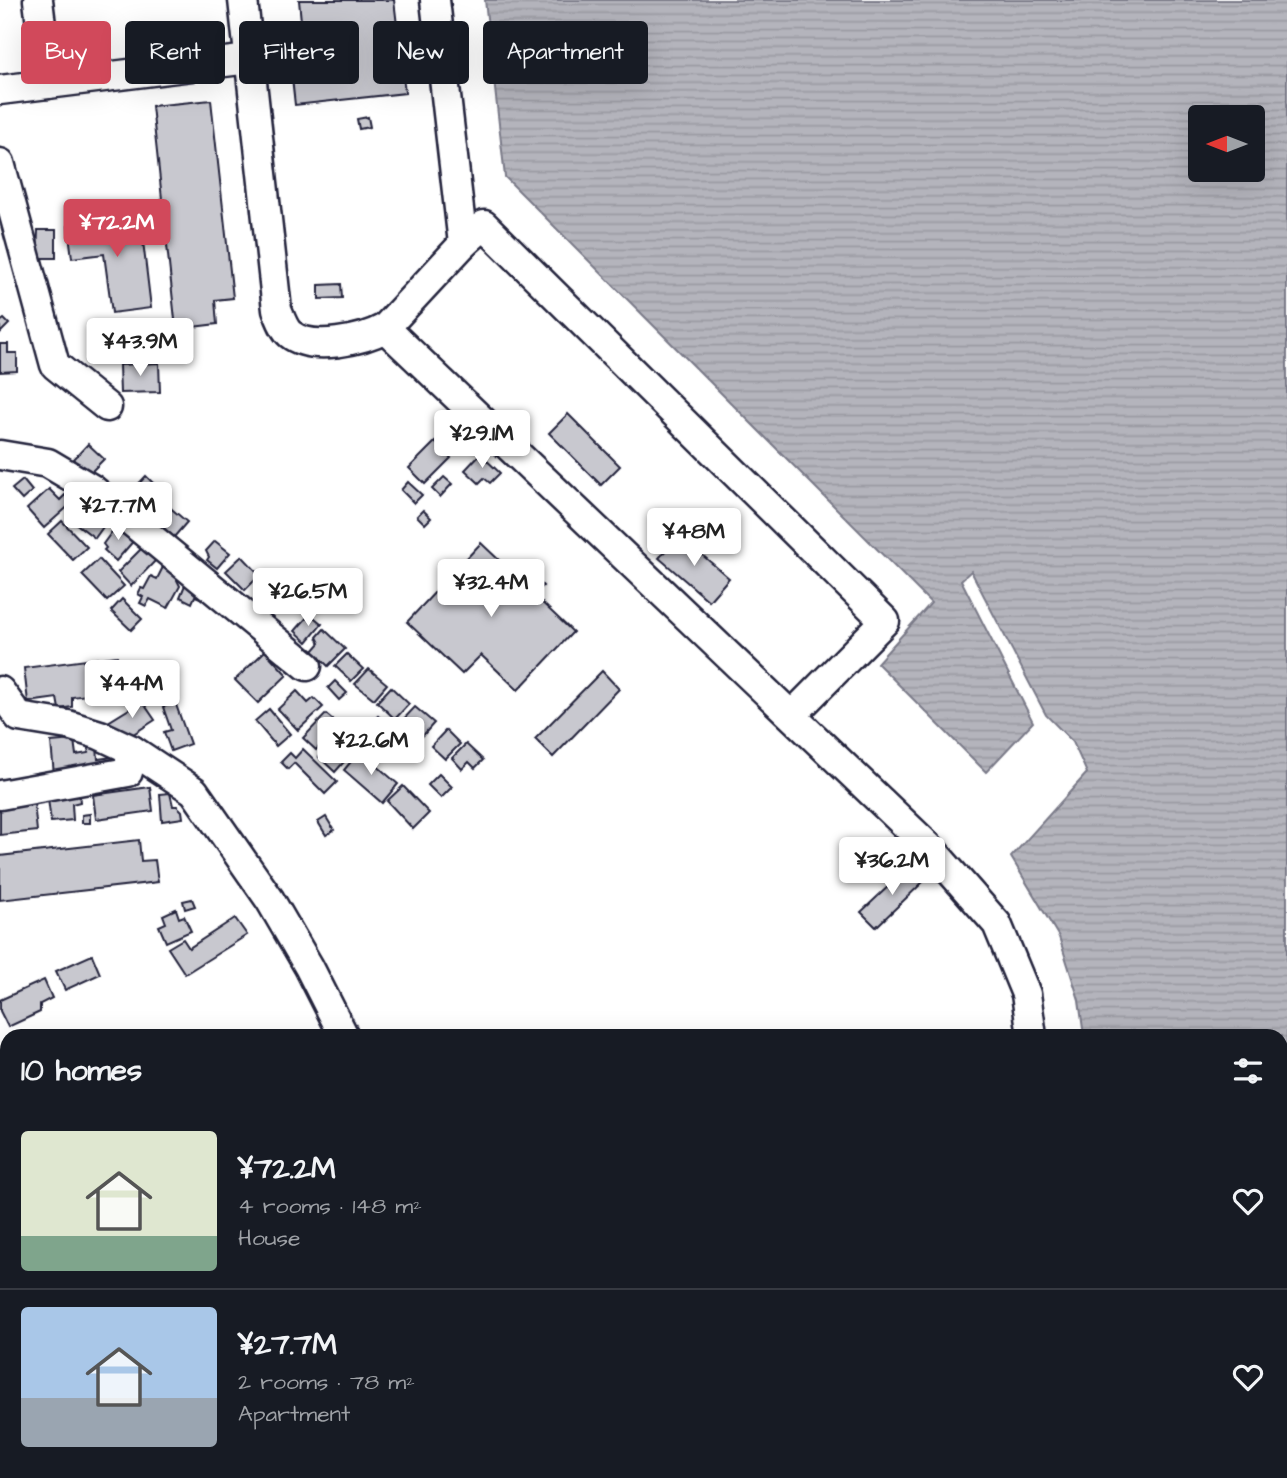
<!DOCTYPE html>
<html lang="en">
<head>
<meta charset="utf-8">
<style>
  body { margin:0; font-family:"Architects Daughter",sans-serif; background:#20242c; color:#f1f3f6; height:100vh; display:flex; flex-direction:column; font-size:26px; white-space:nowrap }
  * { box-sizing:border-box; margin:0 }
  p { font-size:23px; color:#9ea1a6 }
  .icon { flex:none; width:38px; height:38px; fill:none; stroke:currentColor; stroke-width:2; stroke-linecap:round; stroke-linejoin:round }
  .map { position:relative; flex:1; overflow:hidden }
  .panel { position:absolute; left:0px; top:1029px; width:1288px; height:450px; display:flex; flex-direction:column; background:#171b24; border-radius:21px 21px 0 0; box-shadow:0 7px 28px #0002 }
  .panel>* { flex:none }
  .banner { position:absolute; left:21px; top:21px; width:700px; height:63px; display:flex; gap:14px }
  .needle { width:46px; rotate:270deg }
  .controls { position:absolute; left:1188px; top:105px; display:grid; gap:14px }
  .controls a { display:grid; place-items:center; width:77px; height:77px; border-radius:7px; background:#171b24; box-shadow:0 7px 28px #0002; font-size:35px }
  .price { position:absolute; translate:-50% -60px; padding:0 16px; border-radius:7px; background:#fff; color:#222; font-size:23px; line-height:46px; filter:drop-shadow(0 2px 4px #0008) }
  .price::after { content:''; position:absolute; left:50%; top:42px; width:21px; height:16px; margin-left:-10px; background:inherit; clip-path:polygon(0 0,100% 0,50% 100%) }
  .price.on { background:#d1495b; color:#fff }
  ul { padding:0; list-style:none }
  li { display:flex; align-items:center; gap:21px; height:175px; padding:0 21px }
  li+li { border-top:2px solid #363941 }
  li span { display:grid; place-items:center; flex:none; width:196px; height:140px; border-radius:7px; color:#555 }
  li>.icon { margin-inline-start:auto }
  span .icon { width:84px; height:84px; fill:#fffc; stroke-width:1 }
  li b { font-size:30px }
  h2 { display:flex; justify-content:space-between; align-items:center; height:84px; padding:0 21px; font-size:30px }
  .chip { padding:0 24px; border-radius:7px; background:#171b24; box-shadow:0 7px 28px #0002; font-size:24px; line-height:63px }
  .chip.on { background:#d1495b; color:#fff }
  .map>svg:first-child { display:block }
  .water { fill:url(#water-rules); stroke:#7a7a88; stroke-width:2; fill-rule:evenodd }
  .building { fill:#c8c8cf; stroke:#22223b; stroke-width:2 }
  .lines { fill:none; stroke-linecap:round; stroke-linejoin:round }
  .minor-casing { stroke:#22223b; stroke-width:33 }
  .minor { stroke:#fff; stroke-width:28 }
</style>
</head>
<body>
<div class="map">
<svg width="1287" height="1478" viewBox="0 0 1287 1478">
  <defs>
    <pattern id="water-rules" width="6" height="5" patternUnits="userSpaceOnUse" patternTransform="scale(1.75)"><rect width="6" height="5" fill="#b4b4bc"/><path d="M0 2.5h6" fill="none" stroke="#9a9aa2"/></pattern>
  </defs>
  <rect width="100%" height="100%" fill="#fff"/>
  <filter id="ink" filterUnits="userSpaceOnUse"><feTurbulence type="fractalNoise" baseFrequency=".0143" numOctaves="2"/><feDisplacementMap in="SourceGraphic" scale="14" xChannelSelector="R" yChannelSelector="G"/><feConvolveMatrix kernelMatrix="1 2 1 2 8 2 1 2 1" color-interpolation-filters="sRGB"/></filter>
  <g filter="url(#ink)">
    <g class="water">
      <path d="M 485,0 L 1287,0 L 1287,1478 L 1219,1478 L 1206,1472 L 1281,1472 L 1281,1036 L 1084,1036 L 1079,1000 L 1059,937 L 1011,857 L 1087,773 L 1073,742 L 1046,715 L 971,571 L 961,580 L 1033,722 L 986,772 L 877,663 L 931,603 L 505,177 ZM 1200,117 L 1253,117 L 1253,170 L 1200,170 Z"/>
      <polygon points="779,1472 1133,1472 1146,1478 772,1478"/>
    </g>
    <g class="building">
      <polygon points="299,0 394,0 405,93 295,105 286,23 301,21"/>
      <polygon points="211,100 233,298 215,300 217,324 176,329 152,106"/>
      <polygon points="368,117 370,127 359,129 357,119"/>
      <polygon points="140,216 151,308 112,313 104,254 72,258 68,226"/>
      <polygon points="38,230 56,230 56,258 37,258"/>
      <polygon points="341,284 342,298 319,299 319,285"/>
      <polygon points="4,319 9,324 0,333 0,322"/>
      <polygon points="0,344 8,344 8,353 17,353 17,371 0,372"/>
      <polygon points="159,363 160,392 120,393 119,365"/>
      <polygon points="568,414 620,466 601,485 549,433"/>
      <polygon points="435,442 451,458 425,484 409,468"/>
      <polygon points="88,444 104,459 87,476 72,461"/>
      <polygon points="480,454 500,473 490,483 484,478 479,483 465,470"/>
      <polygon points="146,476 165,495 149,512 130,493"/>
      <polygon points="444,477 452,484 440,497 432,489"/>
      <polygon points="23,480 32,491 22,500 12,489"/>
      <polygon points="408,482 422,495 414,503 401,490"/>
      <polygon points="49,489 60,500 65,495 72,503 44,528 27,509"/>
      <polygon points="84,501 108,520 95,538 70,519"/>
      <polygon points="167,505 187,522 174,537 155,521"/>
      <polygon points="423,510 431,518 425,524 417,516"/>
      <polygon points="62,521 87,547 73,560 48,534"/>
      <polygon points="119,522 136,538 116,561 104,550 106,548 103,544"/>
      <polygon points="679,535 729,578 709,601 659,558"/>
      <polygon points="215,541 230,553 217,568 207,560 209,557 206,551"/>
      <polygon points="481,543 519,579 527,570 543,586 534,595 573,632 518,690 481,655 462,674 407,622"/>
      <polygon points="145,545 158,558 131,586 118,572"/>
      <polygon points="242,556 260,575 245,590 226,571"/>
      <polygon points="99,559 124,586 107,601 82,575"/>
      <polygon points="163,567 179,576 177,580 180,586 168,608 150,599 146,606 140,603 143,597 138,594 141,588 144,589 151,576 157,579"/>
      <polygon points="187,580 211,602 195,596 192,603 180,597"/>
      <polygon points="122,599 142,619 131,630 111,611"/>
      <polygon points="310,614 322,624 307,642 295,631"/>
      <polygon points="324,629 345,649 328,666 313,651 320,643 317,637"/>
      <polygon points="265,651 287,675 258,703 235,680"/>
      <polygon points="347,654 363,669 351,681 335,666"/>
      <polygon points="117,656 122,690 72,697 72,707 59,709 57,698 28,702 24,668"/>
      <polygon points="369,669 387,684 374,699 355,684"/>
      <polygon points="602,671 619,689 553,757 535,739"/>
      <polygon points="335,681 347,693 339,700 328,688"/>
      <polygon points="391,687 409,704 395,719 377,702"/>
      <polygon points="297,691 308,703 314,698 323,707 298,730 278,709"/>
      <polygon points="142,701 155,720 130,736 105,724"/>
      <polygon points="175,702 190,744 171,751 164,732 171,730 163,707"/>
      <polygon points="415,707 434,723 418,741 399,724"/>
      <polygon points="269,709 290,734 276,746 255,721"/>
      <polygon points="326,714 339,725 316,750 303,738"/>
      <polygon points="378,716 384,722 370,738 363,731"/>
      <polygon points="389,726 405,741 391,758 374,743"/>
      <polygon points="446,730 460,744 445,759 431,746"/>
      <polygon points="343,732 358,746 335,772 319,757"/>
      <polygon points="74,740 76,755 88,753 89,748 97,747 98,759 113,757 113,764 54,775 51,742"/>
      <polygon points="466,744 483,760 475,768 469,762 462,769 452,758"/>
      <polygon points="303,749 337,782 325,794 294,763 288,769 281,762 290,753 295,758"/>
      <polygon points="360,751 398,784 382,803 344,770"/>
      <polygon points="439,774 452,787 441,798 428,785"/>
      <polygon points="403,786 429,813 413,829 387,801"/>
      <polygon points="150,787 153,811 96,819 93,795"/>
      <polygon points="79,793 80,802 72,804 73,820 51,822 48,799"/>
      <polygon points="170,793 173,806 177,806 182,811 183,818 162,821 160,794"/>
      <polygon points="34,803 37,831 0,835 0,806"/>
      <polygon points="90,814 90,823 82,823 82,815"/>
      <polygon points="326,817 334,830 326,835 318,822"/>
      <polygon points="139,840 141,861 155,860 158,882 0,900 0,856"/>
      <polygon points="909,867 923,882 876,927 861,912"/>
      <polygon points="192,899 195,906 185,909 183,901"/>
      <polygon points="176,909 179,918 184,916 191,931 166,942 159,926 166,923 163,915"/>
      <polygon points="235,918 247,935 185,974 168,948 183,939 189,948"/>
      <polygon points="92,955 100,974 65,990 56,971"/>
      <polygon points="44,980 52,998 40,1004 40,1012 8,1027 0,1011 0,1000"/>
      <polygon points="0,1053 2,1053 3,1073 0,1073"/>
      <polygon points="63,1472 134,1472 140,1478 57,1478"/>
      <polygon points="290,1472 296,1472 302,1478 283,1478"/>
      <polygon points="337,1472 373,1472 379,1478 330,1478"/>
      <polygon points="400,1472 475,1472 468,1478 394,1478"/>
    </g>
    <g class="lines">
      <g class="minor-casing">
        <g id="minor">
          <polyline points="38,0 48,84"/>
          <path d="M 243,0 L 277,310 C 280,317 284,329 290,334 C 312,352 363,340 385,328 L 463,244"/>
          <polyline points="435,0 463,244 484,225 885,621 792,715"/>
          <polyline points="0,90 249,59"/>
          <polyline points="0,163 55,365 107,407"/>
          <polyline points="385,328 931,849 997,924 1026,994 1032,1036"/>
          <polyline points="0,455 48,463 92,489 307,666"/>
          <polyline points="0,691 19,717 68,725 100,735 132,750 194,791 270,900 309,967 344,1036"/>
          <polyline points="0,795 128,772 132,750"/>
          <polyline points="0,1149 7,1148"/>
          <polyline points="0,1426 7,1423"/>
          <polyline points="536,1478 542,1472"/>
          <polyline points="719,1478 725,1472"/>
        </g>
      </g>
      <use href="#minor" class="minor"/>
    </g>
  </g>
</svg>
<div class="controls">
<a><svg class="needle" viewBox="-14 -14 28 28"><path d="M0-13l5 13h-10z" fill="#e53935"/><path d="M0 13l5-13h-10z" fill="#9ea1a6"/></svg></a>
</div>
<b class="price on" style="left:117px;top:259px">¥72.2M</b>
<b class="price" style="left:140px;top:378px">¥43.9M</b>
<b class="price" style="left:482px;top:470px">¥29.1M</b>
<b class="price" style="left:118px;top:542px">¥27.7M</b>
<b class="price" style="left:694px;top:568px">¥48M</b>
<b class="price" style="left:491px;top:619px">¥32.4M</b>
<b class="price" style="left:308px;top:628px">¥26.5M</b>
<b class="price" style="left:132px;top:720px">¥44M</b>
<b class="price" style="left:371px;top:777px">¥22.6M</b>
<b class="price" style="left:892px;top:897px">¥36.2M</b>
<div class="banner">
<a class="chip on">Buy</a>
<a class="chip">Rent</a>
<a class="chip">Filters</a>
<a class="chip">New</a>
<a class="chip">Apartment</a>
</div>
<section class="panel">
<h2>10 homes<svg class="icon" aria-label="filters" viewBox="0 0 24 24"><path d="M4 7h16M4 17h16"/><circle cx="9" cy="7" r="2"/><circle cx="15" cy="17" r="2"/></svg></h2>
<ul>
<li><span style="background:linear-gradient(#dfe7d0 75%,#7fa58c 0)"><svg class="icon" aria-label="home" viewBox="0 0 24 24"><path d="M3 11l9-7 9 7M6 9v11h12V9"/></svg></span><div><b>¥72.2M</b><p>4 rooms · 148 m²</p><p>House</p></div><svg class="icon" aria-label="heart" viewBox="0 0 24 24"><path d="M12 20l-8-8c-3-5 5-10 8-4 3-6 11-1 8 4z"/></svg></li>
<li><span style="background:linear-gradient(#a9c7e8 65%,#9aa5b1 0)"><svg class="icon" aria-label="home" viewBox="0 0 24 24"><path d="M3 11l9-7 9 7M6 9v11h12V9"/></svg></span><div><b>¥27.7M</b><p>2 rooms · 78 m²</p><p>Apartment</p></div><svg class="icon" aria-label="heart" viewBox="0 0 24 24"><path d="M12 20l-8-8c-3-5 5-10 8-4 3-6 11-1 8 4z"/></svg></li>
</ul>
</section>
</div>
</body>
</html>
